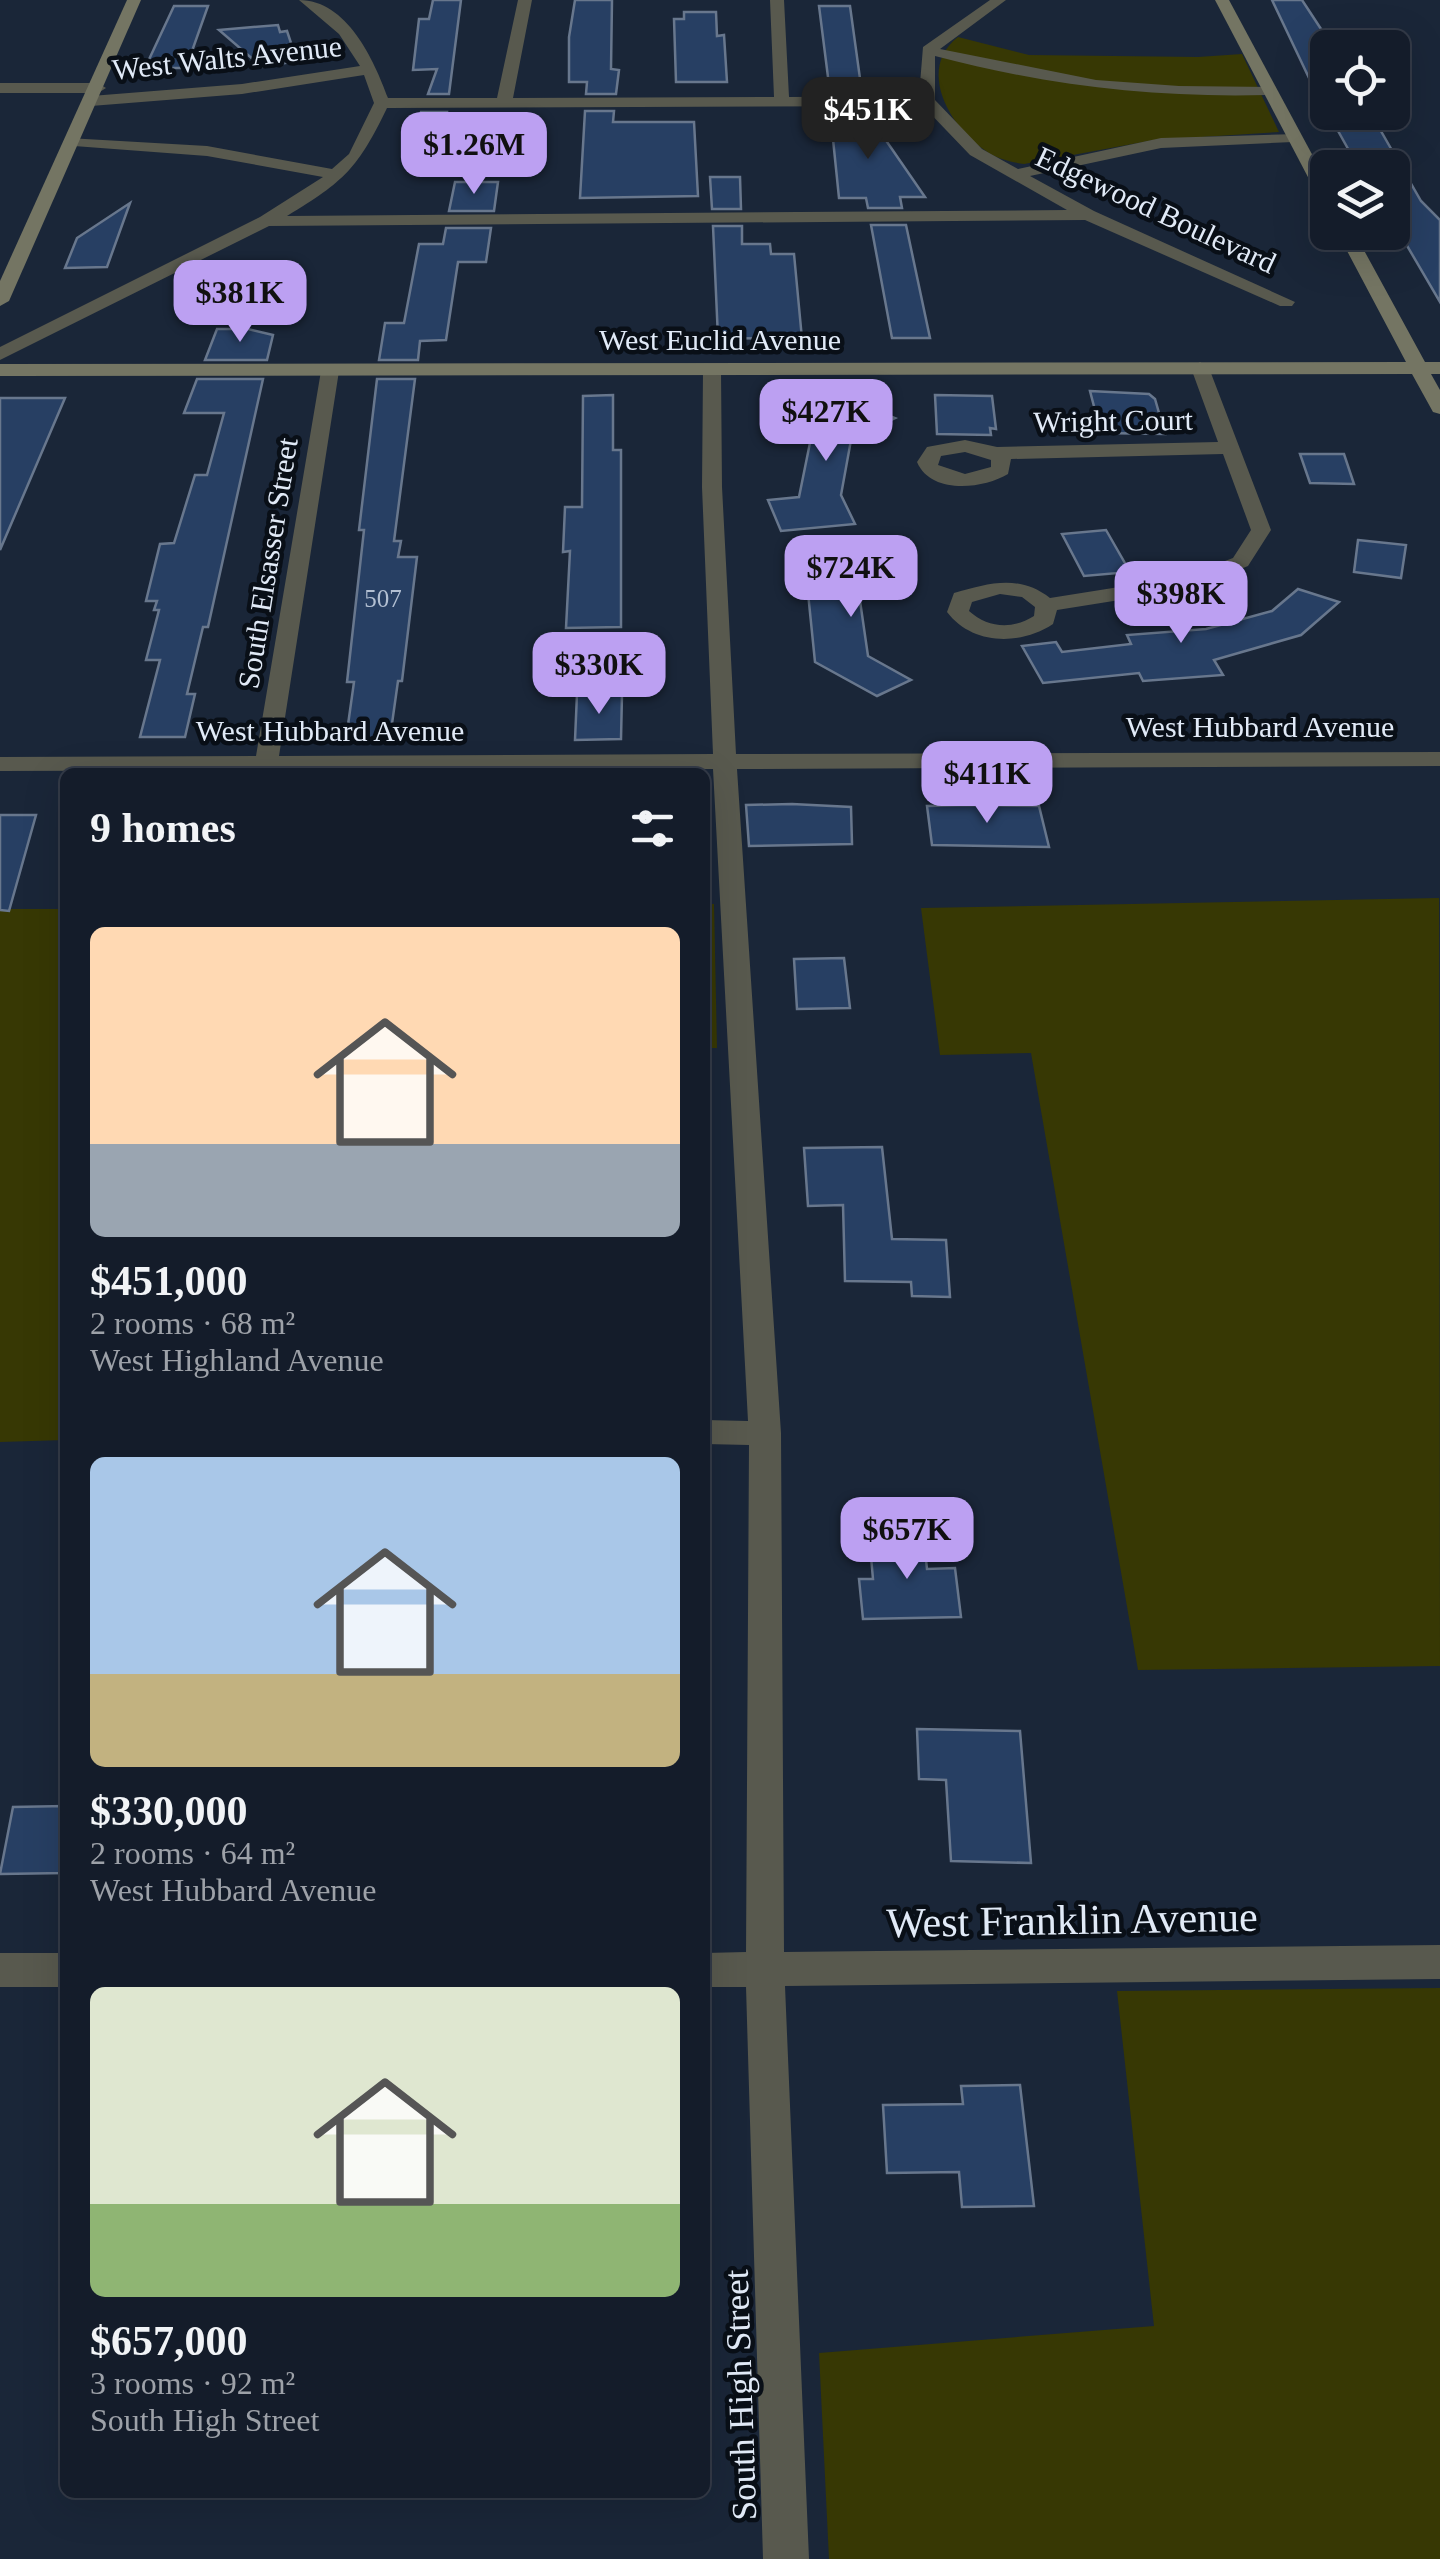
<!DOCTYPE html>
<html lang="en">
<head>
<meta charset="utf-8">
<style>
  body { margin:0; font-family:Georgia,serif; background:#1d2532; color:#f1f3f6; height:100vh; display:flex; flex-direction:column; font-size:38px; white-space:nowrap }
  * { box-sizing:border-box; margin:0 }
  p { font-size:32px; color:#9da1a8 }
  .icon { flex:none; width:55px; height:55px; fill:none; stroke:currentColor; stroke-width:2; stroke-linecap:round; stroke-linejoin:round }
  .map { position:relative; flex:1; overflow:hidden }
  .drawer { position:absolute; left:60px; top:768px; width:650px; height:1730px; display:flex; flex-direction:column; background:#141c2a; border-radius:15px; box-shadow:0 10px 40px #0002,0 0 0 2px #333a47 }
  .drawer>* { flex:none }
  .tools { position:absolute; left:1310px; top:30px; display:grid; gap:20px }
  .tools a { display:grid; place-items:center; width:100px; height:100px; border-radius:15px; background:#141c2a; box-shadow:0 10px 40px #0002,0 0 0 2px #333a47; font-size:50px }
  .price { position:absolute; translate:-50% -85px; padding:0 22px; border-radius:20px; background:#bca0f2; color:#111; font-size:32px; line-height:65px; filter:drop-shadow(0 2px 5px #0008) }
  .price::after { content:''; position:absolute; left:50%; top:60px; width:30px; height:22px; margin-left:-15px; background:inherit; clip-path:polygon(0 0,100% 0,50% 100%) }
  .price.active { background:#222; color:#fff }
  ul { padding:0; list-style:none }
  li { display:grid; align-content:center; gap:20px; height:530px; padding:0 30px }
  li span { display:grid; place-items:center; height:310px; border-radius:15px; color:#555 }
  li>.icon { margin-inline-start:auto }
  span .icon { width:180px; height:180px; fill:#fffc; stroke-width:1 }
  li b { font-size:42px }
  h2 { display:flex; justify-content:space-between; align-items:center; height:120px; padding:0 30px; font-size:42px }
  .map>svg:first-child { display:block }
  .green { fill:#373804 }
  .building { fill:#273f63; stroke:#68778d; stroke-width:2.5 }
  .lines { fill:none; stroke-linecap:round; stroke-linejoin:round }
  .street { fill:#58594e; fill-rule:evenodd }
  .secondary { fill:#747563; fill-rule:evenodd }
  .labels { text-anchor:middle; stroke-width:9; stroke-linejoin:round; paint-order:stroke }
  .far-number-label { font-size:25px; fill:#b2bfd2 }
  .far-street-label { font-size:30px; fill:#e1eaf7; stroke:#090f17 }
  .street-label { font-size:35px; fill:#e1eaf7; stroke:#090f17 }
  .near-street-label { font-size:42px; fill:#e1eaf7; stroke:#090f17 }
</style>
</head>
<body>
<div class="map">
<svg width="1440" height="2559" viewBox="0 0 1440 2559">
  <rect width="100%" height="100%" fill="#1a2638"/>
  <g class="green">
    <path d="M 958,37 L 1029,55 L 1198,57 L 1242,54 L 1279,132 L 1154,140 L 1024,164 C 1011,162 997,159 986,151 C 950,128 916,69 958,37 Z"/>
    <polygon points="1439,898 1440,1666 1138,1670 1031,1053 940,1055 921,908"/>
    <polygon points="705,904 714,904 717,1048 705,1048"/>
    <polygon points="0,909 65,909 65,1440 0,1442"/>
    <polygon points="1440,1988 1440,2559 829,2559 819,2353 1154,2326 1117,1991"/>
  </g>
  <g class="building">
    <polygon points="433,0 461,0 449,94 428,94 437,69 413,70 419,19 429,19"/>
    <polygon points="575,0 612,0 611,69 619,70 616,94 586,94 587,82 569,82 569,37"/>
    <polygon points="1272,0 1302,0 1321,29 1328,42 1328,112 1370,112 1421,201 1440,220 1440,302 1392,220 1392,163 1356,163 1328,113 1328,118"/>
    <polygon points="174,6 208,6 186,68 145,68"/>
    <polygon points="819,6 850,6 862,93 830,93"/>
    <polygon points="684,12 716,12 717,36 724,35 727,82 676,82 674,19 684,19"/>
    <polygon points="278,25 280,32 287,31 297,61 262,67 219,30"/>
    <polygon points="832,110 865,110 925,197 900,197 902,208 868,208 866,198 839,198 833,139 820,121 833,120"/>
    <polygon points="585,111 614,111 613,122 694,122 698,196 580,198"/>
    <polygon points="421,112 447,112 442,152 406,152"/>
    <polygon points="710,177 740,177 741,209 712,209"/>
    <polygon points="455,182 498,182 494,211 449,211"/>
    <polygon points="130,203 107,267 65,268 77,238"/>
    <polygon points="871,225 906,225 930,338 892,338"/>
    <polygon points="713,226 742,226 742,244 770,244 771,254 794,254 802,339 718,338"/>
    <polygon points="446,228 491,228 486,262 458,262 446,340 420,341 418,360 379,360 385,323 404,323 419,244 443,244"/>
    <polygon points="217,329 248,329 273,335 267,360 205,360"/>
    <polygon points="197,379 263,379 208,627 203,627 187,694 195,694 185,737 140,737 160,660 146,660 159,610 154,610 157,601 146,601 160,544 174,543 195,475 207,475 224,413 184,413"/>
    <polygon points="377,379 415,379 394,541 401,541 398,557 417,557 402,681 398,681 390,738 346,739 354,682 347,682 364,530 359,530"/>
    <polygon points="1090,391 1149,394 1155,399 1165,434 1101,433"/>
    <polygon points="836,394 895,418 851,440 841,495 855,524 781,531 768,500 799,497 813,428 788,417"/>
    <polygon points="613,395 613,450 621,450 621,627 566,628 570,551 563,552 565,507 582,507 583,396"/>
    <polygon points="935,395 992,396 996,429 990,428 991,435 937,434"/>
    <polygon points="0,398 65,398 0,550"/>
    <polygon points="1300,454 1344,454 1354,484 1310,483"/>
    <polygon points="1106,530 1130,572 1084,576 1062,534"/>
    <polygon points="1358,540 1406,545 1401,578 1354,572"/>
    <polygon points="872,546 913,563 859,594 868,656 911,680 877,696 815,662 807,583"/>
    <polygon points="1298,589 1339,602 1301,635 1214,660 1223,675 1143,681 1139,673 1043,683 1022,646 1056,642 1062,652 1131,644 1127,635 1206,629 1272,611"/>
    <polygon points="577,694 622,694 621,739 575,740"/>
    <polygon points="792,804 851,807 852,844 749,846 746,805"/>
    <polygon points="970,805 1039,806 1049,847 932,845 927,806"/>
    <polygon points="0,815 36,815 9,911 0,910"/>
    <polygon points="844,958 850,1008 797,1009 794,959"/>
    <polygon points="882,1147 892,1239 946,1240 950,1297 912,1296 911,1282 845,1281 843,1205 808,1206 804,1148"/>
    <polygon points="923,1533 927,1569 955,1568 961,1617 863,1619 859,1579 873,1579 869,1534"/>
    <polygon points="917,1729 1020,1731 1031,1863 951,1861 946,1780 919,1779"/>
    <polygon points="65,1806 65,1873 0,1874 13,1807"/>
    <polygon points="1020,2085 1034,2206 962,2207 959,2172 887,2173 883,2105 963,2104 961,2086"/>
  </g>
  <g class="lines">
    <g class="street">
      <path d="M 299,0 C 347,0 374,60 388,98 L 497,98 L 518,0 L 532,0 L 513,98 L 774,97 L 770,0 L 784,0 L 789,97 L 919,96 L 923,47 L 990,0 L 1006,0 L 940,49 L 1096,80 L 1179,86 L 1272,87 L 1272,93 L 1267,95 C 1153,98 1045,85 935,56 L 935,100 L 982,149 L 1018,169 L 1161,138 L 1299,134 L 1299,140 L 1293,142 L 1161,148 L 1030,176 L 1094,211 L 1295,302 L 1292,306 L 1280,306 L 1085,220 L 269,226 L 0,360 L 0,347 L 260,217 L 323,177 L 207,156 L 74,146 L 66,141 L 68,138 L 207,146 L 332,169 L 349,154 L 374,103 L 364,75 L 242,94 L 91,106 L 83,101 L 91,96 L 242,84 L 360,66 L 339,34 ZM 923,106 L 970,155 L 1067,210 L 287,216 C 345,181 358,168 387,108 Z"/>
      <polygon points="0,83 98,83 106,88 98,93 0,93"/>
      <path d="M 1200,362 L 1209,368 L 1271,530 L 1248,566 L 1195,588 L 1057,610 L 1053,624 C 1020,646 972,645 947,612 L 954,593 C 989,583 1019,574 1050,598 L 1182,577 L 1233,558 L 1251,530 L 1223,454 L 1011,459 L 1008,474 C 983,489 931,495 917,462 L 927,447 L 965,440 L 997,447 L 1218,442 L 1191,368 ZM 965,452 L 991,460 L 991,467 L 965,474 L 938,465 L 941,456 ZM 1000,594 L 1022,597 L 1035,607 L 1034,616 C 1012,630 988,628 969,611 L 972,602 Z"/>
      <polygon points="330,365 339,371 279,756 713,754 702,487 703,371 712,365 721,371 722,487 736,754 1440,752 1440,766 737,769 781,1433 784,1952 1440,1945 1440,1979 785,1986 809,2559 763,2559 746,1987 705,1987 705,1953 746,1952 749,1445 705,1444 705,1420 748,1421 713,769 0,771 0,757 256,756 321,371"/>
      <rect x="0" y="1953" width="65" height="34"/>
    </g>
    <g class="secondary">
      <polygon points="127,0 141,0 9,301 0,306 0,281"/>
      <polygon points="1215,0 1229,0 1328,184 1328,205 1320,200"/>
      <polygon points="1337,232 1354,232 1425,362 1440,362 1440,374 1431,374 1440,390 1440,414 1433,412 1412,374 0,376 0,364 1406,362"/>
    </g>
  </g>
  <g class="labels">
    <g class="far-number-label">
      <text x="383" y="607">507</text>
    </g>
    <g class="far-street-label">
      <text transform="translate(227 58) rotate(-6)" y="10">West Walts Avenue</text>
      <text transform="translate(1156 210) rotate(25)" y="10">Edgewood Boulevard</text>
      <text x="720" y="350">West Euclid Avenue</text>
      <text transform="translate(1113 421) rotate(-1)" y="10">Wright Court</text>
      <text transform="translate(268 563) rotate(-81)" y="10">South Elsasser Street</text>
      <text x="1260" y="737">West Hubbard Avenue</text>
      <text x="330" y="741">West Hubbard Avenue</text>
    </g>
    <g class="street-label">
      <text transform="translate(740 2395) rotate(-92)" y="12">South High Street</text>
    </g>
    <g class="near-street-label">
      <text transform="translate(1072 1919) rotate(-1)" y="15">West Franklin Avenue</text>
    </g>
  </g>
</svg>
<div class="tools">
<a><svg class="icon" aria-label="locate" viewBox="0 0 24 24"><circle cx="12" cy="12" r="6"/><path d="M12 2v4M12 18v4M2 12h4M18 12h4"/></svg></a>
<a><svg class="icon" aria-label="layers" viewBox="0 0 24 24"><path d="M12 4l9 5-9 5-9-5zM3 14l9 5 9-5"/></svg></a>
</div>
<b class="price active" style="left:868px;top:162px">$451K</b>
<b class="price" style="left:474px;top:197px">$1.26M</b>
<b class="price" style="left:240px;top:345px">$381K</b>
<b class="price" style="left:826px;top:464px">$427K</b>
<b class="price" style="left:851px;top:620px">$724K</b>
<b class="price" style="left:1181px;top:646px">$398K</b>
<b class="price" style="left:599px;top:717px">$330K</b>
<b class="price" style="left:987px;top:826px">$411K</b>
<b class="price" style="left:907px;top:1582px">$657K</b>
<section class="drawer">
<h2>9 homes<svg class="icon" aria-label="filters" viewBox="0 0 24 24"><path d="M4 7h16M4 17h16"/><circle cx="9" cy="7" r="2"/><circle cx="15" cy="17" r="2"/></svg></h2>
<ul>
<li><span style="background:linear-gradient(#ffd9b3 70%,#9aa5b1 0)"><svg class="icon" aria-label="home" viewBox="0 0 24 24"><path d="M3 11l9-7 9 7M6 9v11h12V9"/></svg></span><div><b>$451,000</b><p>2 rooms · 68 m²</p><p>West Highland Avenue</p></div></li>
<li><span style="background:linear-gradient(#a9c7e8 70%,#c2b280 0)"><svg class="icon" aria-label="home" viewBox="0 0 24 24"><path d="M3 11l9-7 9 7M6 9v11h12V9"/></svg></span><div><b>$330,000</b><p>2 rooms · 64 m²</p><p>West Hubbard Avenue</p></div></li>
<li><span style="background:linear-gradient(#dfe7d0 70%,#8fb573 0)"><svg class="icon" aria-label="home" viewBox="0 0 24 24"><path d="M3 11l9-7 9 7M6 9v11h12V9"/></svg></span><div><b>$657,000</b><p>3 rooms · 92 m²</p><p>South High Street</p></div></li>
</ul>
</section>
</div>
</body>
</html>
